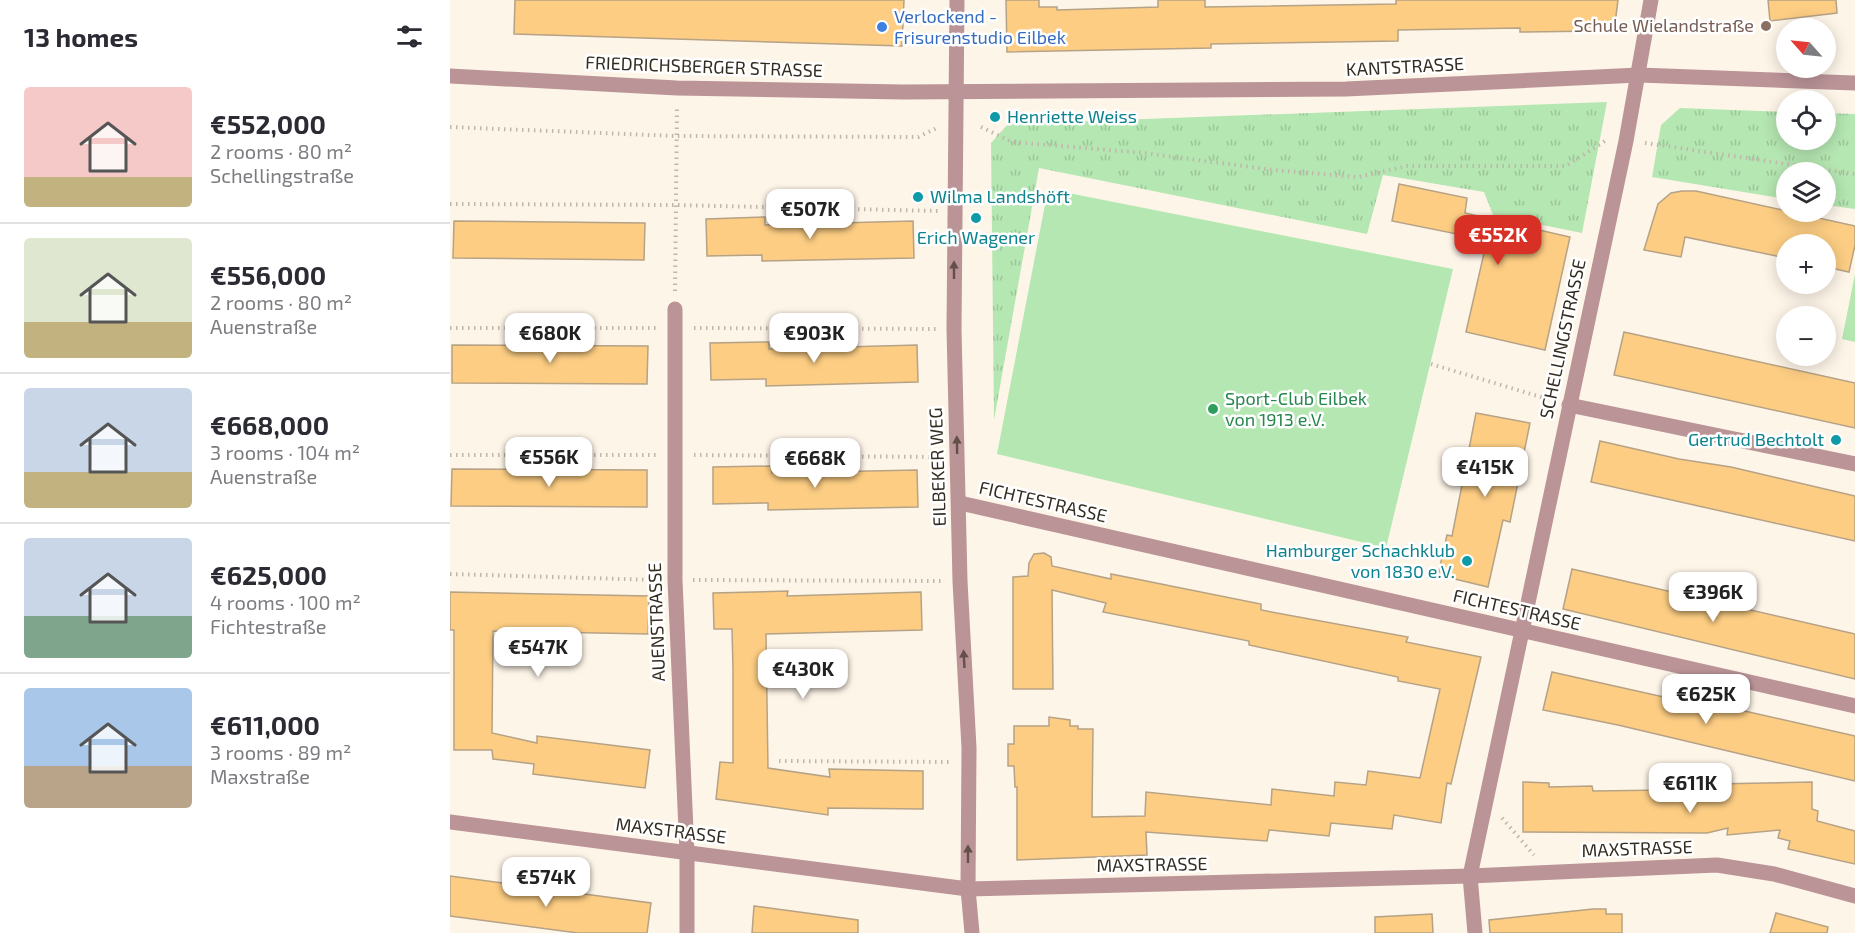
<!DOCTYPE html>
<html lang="en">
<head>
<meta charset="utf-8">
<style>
  body { margin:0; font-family:"Exo 2",sans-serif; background:#f7f7f7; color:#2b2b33; height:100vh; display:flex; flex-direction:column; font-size:22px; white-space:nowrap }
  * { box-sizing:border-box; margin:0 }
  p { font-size:20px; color:#7c7c81 }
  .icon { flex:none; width:33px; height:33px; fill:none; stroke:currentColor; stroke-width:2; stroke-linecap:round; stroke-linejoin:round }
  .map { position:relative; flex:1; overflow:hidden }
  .panel { display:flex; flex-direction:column; background:#fff; width:450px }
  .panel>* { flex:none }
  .needle { width:39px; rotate:297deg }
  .fabs { position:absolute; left:1326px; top:18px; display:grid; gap:12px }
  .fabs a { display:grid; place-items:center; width:60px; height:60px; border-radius:50%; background:#fff; box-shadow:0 3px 15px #0003; font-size:30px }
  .price { position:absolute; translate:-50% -51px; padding:0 14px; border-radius:12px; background:#fff; color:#222; font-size:20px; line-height:39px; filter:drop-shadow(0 2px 3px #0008) }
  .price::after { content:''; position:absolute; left:50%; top:36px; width:18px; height:14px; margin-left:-9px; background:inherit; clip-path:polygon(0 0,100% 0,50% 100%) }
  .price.active { background:#d93025; color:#fff }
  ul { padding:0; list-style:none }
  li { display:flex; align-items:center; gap:18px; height:150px; padding:0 24px }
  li+li { border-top:2px solid #e1e1e2 }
  li span { display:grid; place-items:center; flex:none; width:168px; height:120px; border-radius:6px; color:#555 }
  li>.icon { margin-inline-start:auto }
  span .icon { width:72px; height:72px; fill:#fffc; stroke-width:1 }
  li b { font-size:26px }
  h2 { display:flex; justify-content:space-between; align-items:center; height:72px; padding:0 24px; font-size:26px }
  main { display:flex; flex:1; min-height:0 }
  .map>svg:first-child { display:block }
  .grass { fill:url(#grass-tufts) }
  .green { fill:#b5e7b2 }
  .building { fill:#fccd83; stroke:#b6a285; stroke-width:1.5 }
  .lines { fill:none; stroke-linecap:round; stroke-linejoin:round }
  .path { stroke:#c0b7ab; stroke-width:4; stroke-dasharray:1.5 4.5; stroke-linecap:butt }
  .minor { stroke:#bb9498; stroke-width:15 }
  .tertiary { stroke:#bb9498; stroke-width:15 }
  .oneway { fill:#63504a }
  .education-dot { fill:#8d6e63; stroke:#fff; stroke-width:2 }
  .shop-dot { fill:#3f7fe0; stroke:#fff; stroke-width:2 }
  .culture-dot { fill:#0f9aa8; stroke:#fff; stroke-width:2 }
  .leisure-dot { fill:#2e9e5b; stroke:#fff; stroke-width:2 }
  .labels { text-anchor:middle; stroke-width:5; stroke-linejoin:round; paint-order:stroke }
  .shop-label { font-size:18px; fill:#366cbe; stroke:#fff; text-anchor:start }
  .education-label { font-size:18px; fill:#785e54; stroke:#fff; text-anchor:end }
  .street-label { font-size:18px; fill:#332c20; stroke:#fff }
  .culture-label { font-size:18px; fill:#0d838f; stroke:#fff; text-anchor:start }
  .leisure-label { font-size:18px; fill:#27864d; stroke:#fff; text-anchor:start }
</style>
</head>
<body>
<main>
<section class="panel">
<h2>13 homes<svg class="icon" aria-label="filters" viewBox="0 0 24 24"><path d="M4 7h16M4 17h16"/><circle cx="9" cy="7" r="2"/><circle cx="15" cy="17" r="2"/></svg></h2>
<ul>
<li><span style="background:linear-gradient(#f6c9c9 75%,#c2b280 0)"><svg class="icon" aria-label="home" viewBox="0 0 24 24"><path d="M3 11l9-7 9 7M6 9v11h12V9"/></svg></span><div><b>€552,000</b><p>2 rooms · 80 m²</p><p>Schellingstraße</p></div></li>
<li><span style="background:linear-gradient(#dfe7d0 70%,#c2b280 0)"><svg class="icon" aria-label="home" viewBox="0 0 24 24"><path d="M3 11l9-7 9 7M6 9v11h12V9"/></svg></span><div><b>€556,000</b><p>2 rooms · 80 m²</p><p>Auenstraße</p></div></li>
<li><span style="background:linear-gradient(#c9d6e8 70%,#c2b280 0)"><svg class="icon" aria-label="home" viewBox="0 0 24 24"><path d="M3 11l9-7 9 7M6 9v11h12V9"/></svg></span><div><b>€668,000</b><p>3 rooms · 104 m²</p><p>Auenstraße</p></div></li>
<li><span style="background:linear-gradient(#c9d6e8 65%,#7fa58c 0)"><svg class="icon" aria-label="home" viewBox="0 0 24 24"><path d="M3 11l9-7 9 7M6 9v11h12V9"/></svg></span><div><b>€625,000</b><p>4 rooms · 100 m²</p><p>Fichtestraße</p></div></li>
<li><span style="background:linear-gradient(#a9c7e8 65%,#b9a48a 0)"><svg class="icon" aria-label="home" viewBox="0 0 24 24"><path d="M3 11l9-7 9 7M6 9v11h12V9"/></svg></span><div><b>€611,000</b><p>3 rooms · 89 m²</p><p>Maxstraße</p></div></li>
</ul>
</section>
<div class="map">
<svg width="1405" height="933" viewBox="0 0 1405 933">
  <defs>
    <pattern id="grass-tufts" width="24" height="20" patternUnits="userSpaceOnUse" patternTransform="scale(1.5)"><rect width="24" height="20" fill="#b5e7b2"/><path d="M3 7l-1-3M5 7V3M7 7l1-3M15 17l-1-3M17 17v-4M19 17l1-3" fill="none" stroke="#9cc699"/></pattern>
  </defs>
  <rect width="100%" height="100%" fill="#fef5e9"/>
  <g class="grass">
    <polygon points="1157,102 1132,233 1043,215 1034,192 933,175 917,234 589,168 544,420 541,143 558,124"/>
    <polygon points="1230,108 1336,112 1336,140 1376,140 1376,113 1405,114 1405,209 1376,205 1376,172 1336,172 1336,199 1202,177 1211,125"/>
  </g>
  <g class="green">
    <polygon points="598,189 1003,269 936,548 547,454"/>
    <polygon points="1405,274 1405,342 1392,339"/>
  </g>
  <g class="building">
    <polygon points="65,0 454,0 452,46 64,34"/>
    <polygon points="556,0 589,0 589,7 607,7 607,10 708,7 708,0 755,0 755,7 946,4 946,0 1168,0 1166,16 1161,24 1148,31 1070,32 1070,28 948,30 948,41 761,44 761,48 557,52"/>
    <polygon points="1318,0 1386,0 1387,13 1320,21"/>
    <polygon points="949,184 1017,198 1015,213 1120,237 1095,350 1016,332 1037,240 942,221"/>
    <polygon points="1232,191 1246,191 1405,226 1405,245 1399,272 1376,267 1376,244 1336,244 1336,258 1235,237 1231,257 1194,250 1208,204 1221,193"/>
    <polygon points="315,217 315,225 463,221 464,258 312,261 312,255 257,256 256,219"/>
    <polygon points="4,221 195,223 194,260 3,258"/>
    <polygon points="1174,332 1405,383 1405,428 1164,375"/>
    <polygon points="319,342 319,349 467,345 468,382 316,386 316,379 261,380 260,343"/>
    <polygon points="2,345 198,346 197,384 2,383"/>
    <polygon points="1026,413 1080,423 1060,522 1053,520 1038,587 988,575 997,535 1002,536"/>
    <polygon points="1150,441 1229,459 1281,467 1405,496 1405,541 1141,482"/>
    <polygon points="321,466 322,473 467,470 468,507 318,510 318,503 263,504 263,467"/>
    <polygon points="2,469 197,470 197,507 1,506"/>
    <polygon points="594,553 601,557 602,566 661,579 661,574 811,604 811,610 958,637 956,642 1031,657 1001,784 997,783 991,823 944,815 942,829 881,823 879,836 819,830 817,841 696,832 697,855 567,860 567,787 565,787 564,766 558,766 558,744 564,744 564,726 599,726 599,717 620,720 620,726 628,726 628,729 643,729 642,817 695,816 696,792 821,805 822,789 884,796 885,782 916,785 918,771 970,778 990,689 948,681 948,677 799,645 799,641 653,612 656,603 602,590 603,689 563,689 563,577 578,576 579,563 584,554"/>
    <polygon points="1122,569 1405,634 1405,679 1113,609"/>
    <polygon points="338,591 337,596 471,592 472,630 316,634 318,768 380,777 379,769 473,771 473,809 378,808 378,815 266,799 270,762 283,763 283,669 282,629 264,629 263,593"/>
    <polygon points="0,592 199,596 198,634 43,631 42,733 87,743 87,736 200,750 195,788 83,774 84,764 43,759 42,750 4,750 4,630 0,630"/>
    <polygon points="1102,672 1227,700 1268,705 1405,736 1405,781 1168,725 1093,710"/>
    <polygon points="1073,782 1099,783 1099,787 1142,786 1143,791 1216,790 1219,797 1257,796 1261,784 1362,782 1362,809 1368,811 1367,821 1405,831 1405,864 1338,849 1340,841 1328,838 1330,830 1277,835 1278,828 1257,833 1073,832"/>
    <polygon points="0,876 201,903 197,933 128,933 0,916"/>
    <polygon points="304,906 408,920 408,933 302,933"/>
    <polygon points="1143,909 1156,909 1156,914 1172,914 1172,933 1040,933 1039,920"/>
    <polygon points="1326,913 1378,927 1377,933 1320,933"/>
    <polygon points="982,914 983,933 925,933 925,917"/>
  </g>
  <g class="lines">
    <g class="path">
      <polyline points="0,127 226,136 468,137 489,127"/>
      <polyline points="531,127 562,142 694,153 824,170 908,177 957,166 1116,166 1155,141"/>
      <polyline points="1195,143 1405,174"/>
      <polyline points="0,204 225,205 488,211"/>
      <polyline points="225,291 227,106"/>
      <polyline points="0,328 207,328"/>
      <polyline points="244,328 486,329"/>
      <polyline points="981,364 1101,400"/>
      <polyline points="0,455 206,455"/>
      <polyline points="244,455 488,457"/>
      <polyline points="0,574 206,580"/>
      <polyline points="243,580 491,581"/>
      <polyline points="329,761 502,762"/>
      <polyline points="1052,818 1084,855"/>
    </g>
    <g class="minor">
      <polyline points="225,309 225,580 237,853 237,933"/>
      <polyline points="1119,405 1405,464"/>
      <polyline points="510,503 1405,706"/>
      <polyline points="0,822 518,889 1020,876 1267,865 1324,874 1405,896"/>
      <polyline points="1025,933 1020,876 1176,141 1201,0"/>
    </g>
    <g class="tertiary">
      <polyline points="507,0 504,329 510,581 519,748 518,889 522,933"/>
      <polyline points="0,76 227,88 453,92 896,89 1189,75 1405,83"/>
    </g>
  </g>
  <defs><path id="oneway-solid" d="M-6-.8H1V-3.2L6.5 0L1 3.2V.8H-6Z" transform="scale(1.5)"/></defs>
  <g class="oneway">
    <use href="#oneway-solid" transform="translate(504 270) rotate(-90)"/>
    <use href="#oneway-solid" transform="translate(507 445) rotate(-91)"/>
    <use href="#oneway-solid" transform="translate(514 659) rotate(-93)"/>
    <use href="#oneway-solid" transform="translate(518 854) rotate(-90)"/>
  </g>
  <circle class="education-dot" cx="1316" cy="26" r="6"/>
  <circle class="shop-dot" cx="432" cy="27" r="6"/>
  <g class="culture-dot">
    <circle cx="545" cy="117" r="6"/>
    <circle cx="468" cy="197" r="6"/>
    <circle cx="526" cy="218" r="6"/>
    <circle cx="1386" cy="440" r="6"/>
    <circle cx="1017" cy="561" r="6"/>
  </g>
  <circle class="leisure-dot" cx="763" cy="409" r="6"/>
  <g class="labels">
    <g class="shop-label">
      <text x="444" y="23">Verlockend -<tspan x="444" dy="21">Frisurenstudio Eilbek</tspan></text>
    </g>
    <g class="education-label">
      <text x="1304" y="32">Schule Wielandstraße</text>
    </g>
    <g class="street-label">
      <text transform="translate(254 67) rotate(2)" y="6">FRIEDRICHSBERGER STRASSE</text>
      <text transform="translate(955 67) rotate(-3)" y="6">KANTSTRASSE</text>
      <text transform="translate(1113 339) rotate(-78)" y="6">SCHELLINGSTRASSE</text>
      <text transform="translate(488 467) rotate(-92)" y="6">EILBEKER WEG</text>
      <text transform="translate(593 502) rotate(13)" y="6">FICHTESTRASSE</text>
      <text transform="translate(1067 610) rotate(13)" y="6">FICHTESTRASSE</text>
      <text transform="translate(207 622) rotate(-92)" y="6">AUENSTRASSE</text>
      <text transform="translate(221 831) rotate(7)" y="6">MAXSTRASSE</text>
      <text transform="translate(1187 849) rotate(-2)" y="6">MAXSTRASSE</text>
      <text transform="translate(702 865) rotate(-1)" y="6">MAXSTRASSE</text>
    </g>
    <g class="culture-label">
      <text x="557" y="123">Henriette Weiss</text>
      <text x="480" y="203">Wilma Landshöft</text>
      <text x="526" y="244" text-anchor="middle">Erich Wagener</text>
      <text x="1374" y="446" text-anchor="end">Gertrud Bechtolt</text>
      <text x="1005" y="557" text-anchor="end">Hamburger Schachklub<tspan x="1005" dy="21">von 1830 e.V.</tspan></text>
    </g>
    <g class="leisure-label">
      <text x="775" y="405">Sport-Club Eilbek<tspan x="775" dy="21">von 1913 e.V.</tspan></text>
    </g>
  </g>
</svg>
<div class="fabs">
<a><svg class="needle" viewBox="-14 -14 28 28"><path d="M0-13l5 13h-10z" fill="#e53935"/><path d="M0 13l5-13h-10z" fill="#7c7c81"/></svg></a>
<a><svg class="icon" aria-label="locate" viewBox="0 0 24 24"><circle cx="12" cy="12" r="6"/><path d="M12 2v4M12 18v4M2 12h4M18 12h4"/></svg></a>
<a><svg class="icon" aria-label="layers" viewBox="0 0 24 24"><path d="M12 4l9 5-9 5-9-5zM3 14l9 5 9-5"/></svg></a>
<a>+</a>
<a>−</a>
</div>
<b class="price" style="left:360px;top:240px">€507K</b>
<b class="price active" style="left:1048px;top:266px">€552K</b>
<b class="price" style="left:100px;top:364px">€680K</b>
<b class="price" style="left:364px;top:364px">€903K</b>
<b class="price" style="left:99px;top:488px">€556K</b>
<b class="price" style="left:365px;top:489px">€668K</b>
<b class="price" style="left:1035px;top:498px">€415K</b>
<b class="price" style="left:1263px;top:623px">€396K</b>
<b class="price" style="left:88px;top:678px">€547K</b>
<b class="price" style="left:353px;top:700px">€430K</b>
<b class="price" style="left:1256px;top:725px">€625K</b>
<b class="price" style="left:1240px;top:814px">€611K</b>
<b class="price" style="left:96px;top:908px">€574K</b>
</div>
</main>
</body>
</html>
